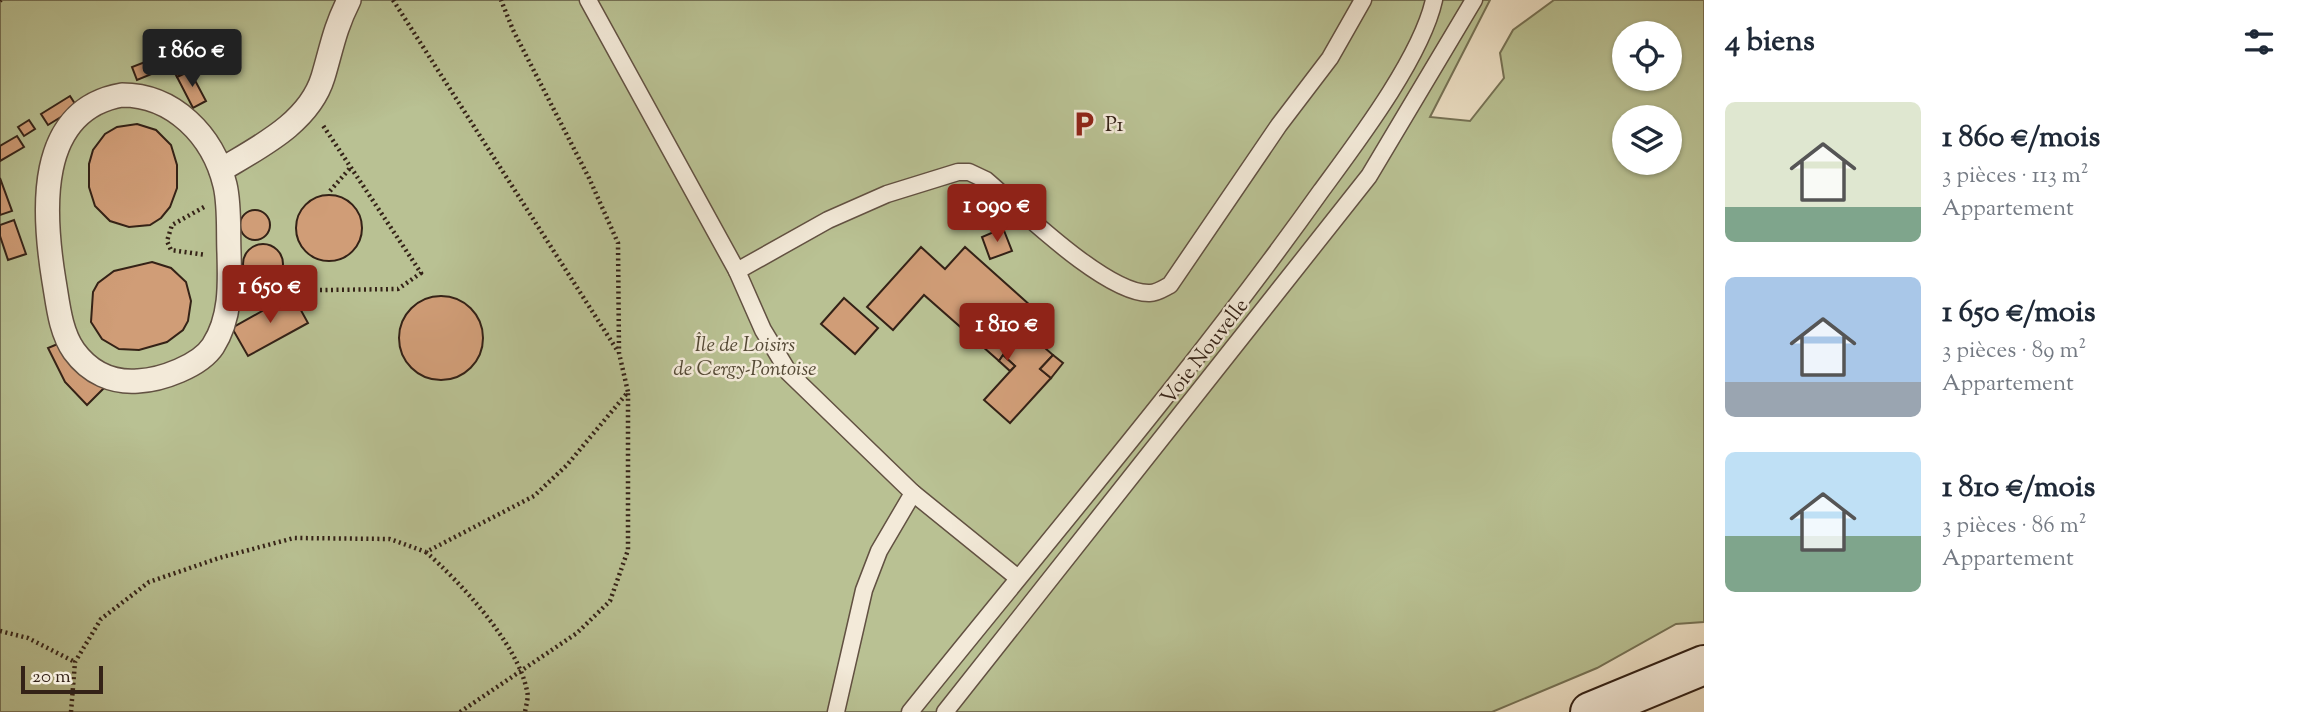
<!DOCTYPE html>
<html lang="fr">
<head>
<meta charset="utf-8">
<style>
  body { margin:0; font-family:"Sorts Mill Goudy",serif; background:#f6f6f7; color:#1f2937; height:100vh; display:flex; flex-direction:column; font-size:26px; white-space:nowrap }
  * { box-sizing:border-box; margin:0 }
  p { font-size:23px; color:#747a83 }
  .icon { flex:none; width:38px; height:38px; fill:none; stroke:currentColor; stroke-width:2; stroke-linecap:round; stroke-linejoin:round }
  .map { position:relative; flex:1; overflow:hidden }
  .panel { display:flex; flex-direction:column; background:#fff; width:595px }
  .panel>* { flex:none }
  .controls { position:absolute; left:1612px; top:21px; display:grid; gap:14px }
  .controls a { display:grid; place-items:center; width:70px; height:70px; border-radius:50%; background:#fff; box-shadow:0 2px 5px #0004; font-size:35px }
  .scale { position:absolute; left:21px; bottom:18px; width:82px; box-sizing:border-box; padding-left:7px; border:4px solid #342217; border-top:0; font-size:19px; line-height:24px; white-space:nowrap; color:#342217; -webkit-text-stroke:5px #f3ead9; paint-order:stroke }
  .price { position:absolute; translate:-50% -60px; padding:0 16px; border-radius:7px; background:#8f2418; color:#fff; font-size:23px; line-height:46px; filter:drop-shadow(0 2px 4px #0008) }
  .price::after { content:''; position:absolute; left:50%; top:42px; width:21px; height:16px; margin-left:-10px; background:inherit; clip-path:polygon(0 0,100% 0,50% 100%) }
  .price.active { background:#222; color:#fff }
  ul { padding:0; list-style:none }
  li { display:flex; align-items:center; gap:21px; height:175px; padding:0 21px }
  li span { display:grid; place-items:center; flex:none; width:196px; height:140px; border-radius:10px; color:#555 }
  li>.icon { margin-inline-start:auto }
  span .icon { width:84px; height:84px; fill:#fffc; stroke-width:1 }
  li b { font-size:30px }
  h2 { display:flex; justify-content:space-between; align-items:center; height:84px; padding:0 21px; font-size:30px }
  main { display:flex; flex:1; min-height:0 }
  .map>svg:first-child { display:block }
  .green { fill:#b9c193; stroke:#767255; stroke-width:2; fill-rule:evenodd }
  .building { fill:#d09d77; stroke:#342217; stroke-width:2 }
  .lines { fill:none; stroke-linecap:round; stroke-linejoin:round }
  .service-casing { stroke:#625142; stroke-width:19 }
  .pedestrian-casing { stroke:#625142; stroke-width:26 }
  .secondary-casing { stroke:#342217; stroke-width:42 }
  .path { stroke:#342217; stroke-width:4.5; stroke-dasharray:2 3.5; stroke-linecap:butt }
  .service { stroke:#f3ead9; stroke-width:16 }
  .pedestrian { stroke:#f3ead9; stroke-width:23 }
  .secondary { stroke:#f3ead9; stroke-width:38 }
  .labels { text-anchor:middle; stroke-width:5; stroke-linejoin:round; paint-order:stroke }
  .poi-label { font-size:21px; fill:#342217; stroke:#f3ead9; text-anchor:start }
  .park-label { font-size:21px; font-style:italic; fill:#554a36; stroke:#f3ead9 }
  .street-label { font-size:21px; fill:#342217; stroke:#f3ead9 }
</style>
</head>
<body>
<main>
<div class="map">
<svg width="1704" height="712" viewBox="0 0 1704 712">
  <rect width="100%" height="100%" fill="#ecdfc4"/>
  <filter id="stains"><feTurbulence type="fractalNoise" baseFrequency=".00286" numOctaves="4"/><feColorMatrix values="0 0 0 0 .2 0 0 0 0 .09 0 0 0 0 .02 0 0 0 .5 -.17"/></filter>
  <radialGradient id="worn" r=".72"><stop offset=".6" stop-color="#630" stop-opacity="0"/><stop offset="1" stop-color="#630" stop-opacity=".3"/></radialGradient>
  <path class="green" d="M 0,0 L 1490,0 L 1430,117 L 1470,121 L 1504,78 L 1500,53 L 1513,30 L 1554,0 L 1704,0 L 1704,622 L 1676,624 L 1597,668 L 1492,712 L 0,712 ZM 1624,33 L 1670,33 L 1670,79 L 1624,79 ZM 1624,117 L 1670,117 L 1670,163 L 1624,163 Z"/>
  <g class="building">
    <polygon points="181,48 186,60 137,80 132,67"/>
    <polygon points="186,60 190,71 177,77 171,66"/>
    <polygon points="190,71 206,101 193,108 177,77"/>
    <polygon points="70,96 77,107 48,125 41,114"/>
    <polygon points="29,120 35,129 24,136 18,127"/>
    <polygon points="137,124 156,130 171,145 177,165 177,188 170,207 161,218 150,225 129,227 110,221 95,206 89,187 89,164 93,150 105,134 117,127"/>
    <polygon points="17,136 24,147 0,161 0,146"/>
    <polygon points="0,178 12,211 0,215"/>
    <circle cx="329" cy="228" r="33"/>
    <circle cx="255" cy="225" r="15"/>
    <polygon points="14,220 26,254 8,260 0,236 0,225"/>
    <polygon points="1003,228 1012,251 990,259 982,237"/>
    <circle cx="263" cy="264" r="20"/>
    <polygon points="921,247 945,269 965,247 1040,314 1022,335 1034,345 1037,341 1053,355 1040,369 1051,378 1010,423 984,400 1015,366 1003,355 999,361 924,295 893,330 867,307"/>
    <polygon points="152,262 171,268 186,282 191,301 188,321 183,330 167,342 139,350 119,349 102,339 91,322 93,292 98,283 114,271"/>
    <polygon points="292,294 308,323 248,356 232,328"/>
    <circle cx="441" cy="338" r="42"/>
    <polygon points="844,298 878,328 855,354 821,324"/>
    <polygon points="60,343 79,368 104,388 87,405 65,382 48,348"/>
    <polygon points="1003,355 1015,366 1010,371 999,361"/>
    <polygon points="1053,355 1063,363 1051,378 1040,369"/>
  </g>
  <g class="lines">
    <g class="service-casing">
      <g id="service">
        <polyline points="588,0 737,271 763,330 789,373 913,493 1018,578"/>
        <path d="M 737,271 L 828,220 L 887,194 L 958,172 L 969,172 L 986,180 C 1020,209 1107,295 1150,293 C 1157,293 1164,288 1170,285 L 1279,125 L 1330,58 L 1363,0"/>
        <polyline points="836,712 864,590 879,551 913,493"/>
        <path d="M 910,712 C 1048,540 1193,371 1321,191 C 1357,142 1421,58 1434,0"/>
        <polyline points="945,712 1369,176 1474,0"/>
      </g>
    </g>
    <g class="pedestrian-casing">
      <g id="pedestrian">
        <path d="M 122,95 C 173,95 213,135 225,185 C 230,206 228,231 229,253 C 230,285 231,318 213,346 C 200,366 161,380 138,381 C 113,383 90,373 74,351 C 60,331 58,304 54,281 C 43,214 35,110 122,95 Z"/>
        <path d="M 221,170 C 259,147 309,123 323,77 C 332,47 334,30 349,0"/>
      </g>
    </g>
    <g class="secondary-casing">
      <polyline id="secondary" points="1590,712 1704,665"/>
    </g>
    <g class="path">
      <polyline points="393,0 617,350"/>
      <polyline points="0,1 1,0"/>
      <polyline points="330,191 351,167"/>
      <polyline points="204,207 172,225 167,241 171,250 206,255"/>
      <polyline points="254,291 398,289 421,273 322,124"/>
      <path d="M 426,552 C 460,582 518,644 527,691 C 529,697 526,705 525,712"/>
      <polyline points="0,631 28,638 75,662"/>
      <polyline points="71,712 75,662 101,619 149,582 219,558 294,538 390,539 426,552 534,496 567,465 628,392 619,353 618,243 589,178 513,30 501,0"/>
      <polyline points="460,712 577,633 610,601 628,550 628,393"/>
    </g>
    <use href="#service" class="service"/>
    <use href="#pedestrian" class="pedestrian"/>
    <use href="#secondary" class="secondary"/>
  </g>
  <defs>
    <g id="parking-bare" transform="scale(2.1)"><path d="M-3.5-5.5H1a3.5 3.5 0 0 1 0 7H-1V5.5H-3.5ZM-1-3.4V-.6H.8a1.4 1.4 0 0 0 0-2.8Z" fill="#8f2418" stroke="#f3ead9" stroke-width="2.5" paint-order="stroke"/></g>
  </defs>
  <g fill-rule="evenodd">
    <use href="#parking-bare" x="1084" y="124"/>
  </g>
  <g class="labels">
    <g class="poi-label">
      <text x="1105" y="131">P1</text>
    </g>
    <g class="park-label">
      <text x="745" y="351">Île de Loisirs<tspan x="745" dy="24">de Cergy-Pontoise</tspan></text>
    </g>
    <g class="street-label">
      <text transform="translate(1204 351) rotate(-52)" y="7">Voie Nouvelle</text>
    </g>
  </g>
  <rect width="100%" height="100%" filter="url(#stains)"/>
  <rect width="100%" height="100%" fill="url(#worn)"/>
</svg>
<div class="controls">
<a><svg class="icon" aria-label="locate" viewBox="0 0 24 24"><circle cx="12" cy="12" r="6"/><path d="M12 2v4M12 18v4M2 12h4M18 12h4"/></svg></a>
<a><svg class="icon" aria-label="layers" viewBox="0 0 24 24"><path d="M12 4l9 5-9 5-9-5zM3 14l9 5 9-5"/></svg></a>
</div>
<div class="scale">20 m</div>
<b class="price active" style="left:192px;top:89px">1 860 €</b>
<b class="price" style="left:997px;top:244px">1 090 €</b>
<b class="price" style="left:270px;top:325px">1 650 €</b>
<b class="price" style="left:1007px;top:363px">1 810 €</b>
</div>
<section class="panel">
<h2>4 biens<svg class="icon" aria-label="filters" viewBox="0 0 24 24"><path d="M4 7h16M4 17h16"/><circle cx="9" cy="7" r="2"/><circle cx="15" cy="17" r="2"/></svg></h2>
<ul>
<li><span style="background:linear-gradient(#dfe7d0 75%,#7fa58c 0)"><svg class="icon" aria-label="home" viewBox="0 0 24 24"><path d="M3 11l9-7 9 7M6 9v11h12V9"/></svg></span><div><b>1 860 €/mois</b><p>3 pièces · 113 m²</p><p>Appartement</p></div></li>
<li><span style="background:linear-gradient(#a9c7e8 75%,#9aa5b1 0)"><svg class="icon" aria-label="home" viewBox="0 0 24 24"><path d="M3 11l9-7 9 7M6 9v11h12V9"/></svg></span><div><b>1 650 €/mois</b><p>3 pièces · 89 m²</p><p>Appartement</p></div></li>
<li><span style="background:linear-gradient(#bfe0f5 60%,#7fa58c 0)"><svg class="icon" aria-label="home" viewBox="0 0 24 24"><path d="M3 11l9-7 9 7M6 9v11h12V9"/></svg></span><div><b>1 810 €/mois</b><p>3 pièces · 86 m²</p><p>Appartement</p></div></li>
</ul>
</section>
</main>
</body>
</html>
